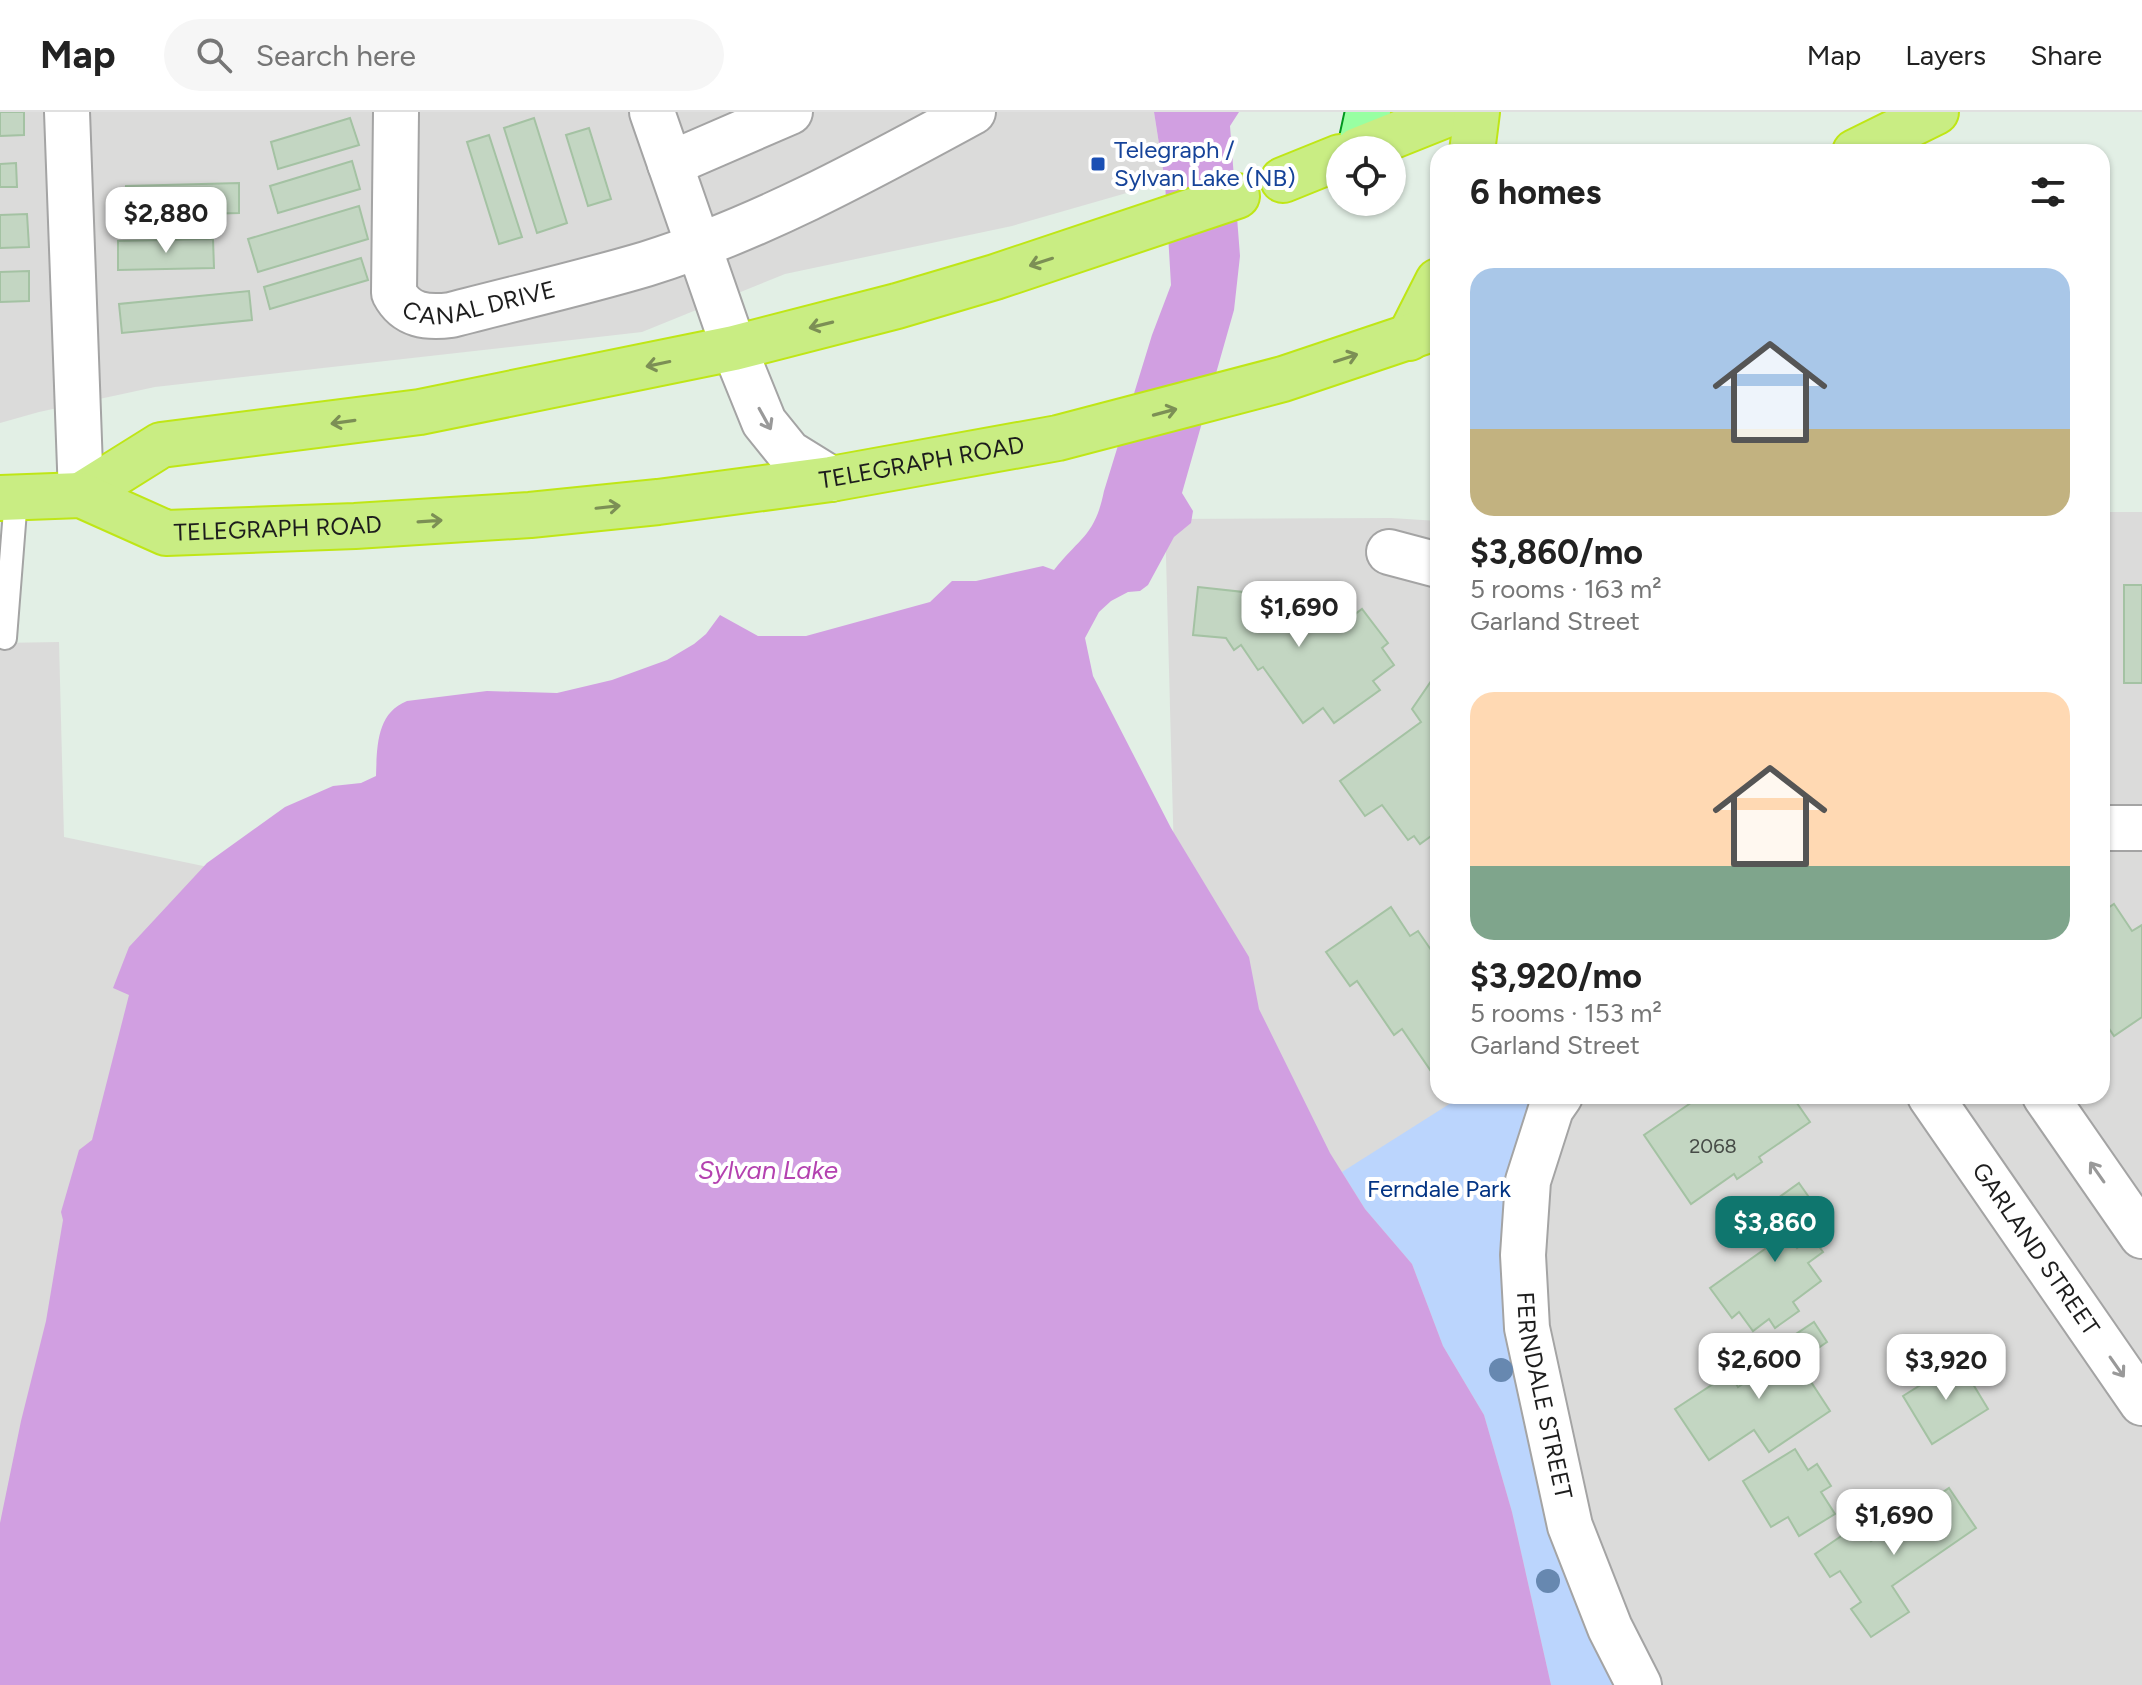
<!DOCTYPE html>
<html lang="en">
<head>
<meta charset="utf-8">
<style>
  body { margin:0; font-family:Figtree,sans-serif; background:#f6f6f6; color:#222; height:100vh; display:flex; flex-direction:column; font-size:30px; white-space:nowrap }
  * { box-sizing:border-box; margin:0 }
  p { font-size:26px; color:#767676 }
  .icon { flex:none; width:44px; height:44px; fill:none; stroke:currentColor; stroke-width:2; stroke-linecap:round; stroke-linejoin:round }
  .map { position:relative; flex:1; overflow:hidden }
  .panel { position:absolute; left:1430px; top:32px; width:680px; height:960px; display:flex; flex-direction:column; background:#fff; border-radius:24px; box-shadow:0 2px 6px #0004 }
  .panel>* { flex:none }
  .buttons { position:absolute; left:1326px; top:24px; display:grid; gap:16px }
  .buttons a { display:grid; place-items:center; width:80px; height:80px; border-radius:50%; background:#fff; box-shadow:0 2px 6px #0004; font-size:40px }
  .price { position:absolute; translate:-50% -68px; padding:0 18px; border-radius:16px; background:#fff; color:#222; font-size:26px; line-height:52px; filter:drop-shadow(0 2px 4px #0008) }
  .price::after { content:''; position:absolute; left:50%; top:48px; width:24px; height:18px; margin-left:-12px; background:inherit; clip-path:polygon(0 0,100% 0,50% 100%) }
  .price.on { background:#0f766e; color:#fff }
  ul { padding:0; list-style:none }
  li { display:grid; align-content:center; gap:16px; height:424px; padding:0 40px }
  li span { display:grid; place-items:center; height:248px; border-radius:24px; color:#555 }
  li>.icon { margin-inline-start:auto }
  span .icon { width:144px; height:144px; fill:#fffc; stroke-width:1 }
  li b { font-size:34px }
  h2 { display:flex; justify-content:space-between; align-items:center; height:96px; padding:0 40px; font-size:34px }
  header { display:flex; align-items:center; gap:48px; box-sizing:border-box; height:112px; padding:0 40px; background:#fff; border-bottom:2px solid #e0e0e0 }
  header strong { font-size:38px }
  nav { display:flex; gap:44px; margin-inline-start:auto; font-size:28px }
  .search { width:560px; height:72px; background:#f6f6f6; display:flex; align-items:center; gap:20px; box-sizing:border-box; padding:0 28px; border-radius:44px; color:#767676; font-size:30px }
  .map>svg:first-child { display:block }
  .residential { fill:#dbdbda }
  .park { fill:#bbd5fd }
  .water { fill:#d19fe1 }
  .building { fill:#c3d6c2; stroke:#a4c2a3; stroke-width:2 }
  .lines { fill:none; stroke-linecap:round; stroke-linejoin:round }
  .lane-casing { stroke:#a4a4a4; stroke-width:26 }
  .street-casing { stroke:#a4a4a4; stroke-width:48 }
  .primary-casing { stroke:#00971e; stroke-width:48 }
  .highway-casing { stroke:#bfe616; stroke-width:48 }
  .lane { stroke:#fff; stroke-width:22 }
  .street { stroke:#fff; stroke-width:44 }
  .primary { stroke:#98ffa2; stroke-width:44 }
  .highway { stroke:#c9ed83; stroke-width:44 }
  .tree { fill:#6788b0 }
  .oneway { stroke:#7c8f55 }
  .oneway2 { stroke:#999 }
  .transit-dot { fill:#1a4fb4; stroke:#fff; stroke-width:3 }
  .labels { text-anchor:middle; stroke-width:8; stroke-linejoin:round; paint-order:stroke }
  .number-label { font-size:20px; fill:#464b46 }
  .transit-label { font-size:24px; fill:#164399; stroke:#fff; text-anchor:start }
  .street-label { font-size:24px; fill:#1d1d1d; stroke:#fff }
  .park-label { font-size:24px; fill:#033484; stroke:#fff }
  .water-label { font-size:26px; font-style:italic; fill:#b442b0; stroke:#fff }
</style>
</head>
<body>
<header>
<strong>Map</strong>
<div class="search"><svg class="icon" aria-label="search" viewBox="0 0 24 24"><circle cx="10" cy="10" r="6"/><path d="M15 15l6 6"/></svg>Search here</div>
<nav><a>Map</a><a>Layers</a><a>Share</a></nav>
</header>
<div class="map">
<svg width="2142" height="1573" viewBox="0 0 2142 1573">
  <rect width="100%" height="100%" fill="#e2efe5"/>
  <g class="residential">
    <polygon points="0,0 1154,0 1165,70 1012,114 785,162 642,220 155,275 39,300 0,311"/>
    <polygon points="2102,400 2142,400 2142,1573 1196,1573 1165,407 1391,406 1438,409 1438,984 2102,984"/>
    <polygon points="59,530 64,725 548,826 0,1573 0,531"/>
  </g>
  <polygon class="park" points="1462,984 1532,984 1534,986 1518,1024 1508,1067 1517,1272 1546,1399 1622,1573 1551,1573 1512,1400 1484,1303 1443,1234 1412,1152 1365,1097 1342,1060"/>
  <path class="water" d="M 1154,0 L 1239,0 L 1230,14 L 1240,144 L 1234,198 L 1182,381 L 1193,399 L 1191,411 L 1174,425 L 1148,473 L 1140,479 L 1128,480 L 1111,489 L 1099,500 L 1085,526 L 1093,564 L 1171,716 L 1249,845 L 1259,897 L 1330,1041 L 1365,1097 L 1412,1152 L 1443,1234 L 1484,1303 L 1512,1400 L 1551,1573 L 0,1573 L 0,1411 L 21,1309 L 46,1209 L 63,1108 L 61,1100 L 79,1038 L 92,1028 L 129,883 L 113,876 L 129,835 L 207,751 L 285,695 L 333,674 L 361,671 L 376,664 C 377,636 376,601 407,589 L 487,579 L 557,581 L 612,568 L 667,548 L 694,532 L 706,522 L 720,503 L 758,524 L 806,524 L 930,490 L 952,469 L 976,469 L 1043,454 L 1054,458 C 1080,425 1095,424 1104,379 L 1152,223 L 1171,173 L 1165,70 Z"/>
  <g class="building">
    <polygon points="0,0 24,0 24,23 0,24"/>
    <polygon points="350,6 359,33 278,57 271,30"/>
    <polygon points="534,6 567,111 537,121 504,16"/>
    <polygon points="589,16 611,87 588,94 566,23"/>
    <polygon points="489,23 522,125 499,132 467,30"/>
    <polygon points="352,49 360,77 278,101 270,74"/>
    <polygon points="16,51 17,75 0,75 0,52"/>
    <polygon points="239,71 239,101 126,104 126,74"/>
    <polygon points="359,94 368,127 258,160 248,127"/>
    <polygon points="27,102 29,135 0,136 0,103"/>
    <polygon points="213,127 214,156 118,158 118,129"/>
    <polygon points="361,146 368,168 270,197 264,175"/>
    <polygon points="29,159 29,189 0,190 0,160"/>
    <polygon points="249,179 252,208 122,221 119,192"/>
    <rect x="2124" y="473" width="18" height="98"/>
    <polygon points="1198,475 1280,484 1291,498 1302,490 1312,505 1325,495 1339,514 1362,497 1388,531 1382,536 1394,553 1373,569 1380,578 1334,611 1323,596 1303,611 1263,555 1258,558 1241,533 1234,538 1226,526 1193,523"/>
    <polygon points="1436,562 1438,719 1420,732 1414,724 1408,728 1382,693 1365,704 1340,669 1421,610 1412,597"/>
    <polygon points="2114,792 2132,819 2142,813 2142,905 2114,924 2102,906 2102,800"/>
    <polygon points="1391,795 1410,824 1418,819 1438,848 1438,963 1435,965 1402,917 1394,923 1357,869 1350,874 1326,840"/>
    <polygon points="1701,984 1792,984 1810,1010 1759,1045 1762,1050 1737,1067 1734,1062 1691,1092 1644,1023"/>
    <polygon points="1799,1071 1825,1108 1793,1130 1797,1136 1812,1125 1823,1140 1808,1151 1821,1169 1793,1190 1799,1199 1775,1216 1769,1207 1753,1219 1739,1200 1732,1206 1710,1176 1769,1134 1750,1106"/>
    <polygon points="1814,1210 1827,1230 1798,1250 1830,1299 1769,1340 1754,1318 1709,1348 1675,1297 1730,1261 1738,1275 1770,1254 1763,1244"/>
    <polygon points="1959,1249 1988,1297 1932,1332 1903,1284"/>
    <polygon points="1795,1337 1808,1358 1817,1352 1831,1374 1821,1380 1835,1402 1799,1424 1788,1405 1771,1415 1743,1369"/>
    <polygon points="1949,1376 1976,1416 1892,1474 1909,1500 1871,1525 1851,1497 1861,1490 1840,1459 1830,1465 1815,1442 1859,1412 1871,1429"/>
  </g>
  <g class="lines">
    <g class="lane-casing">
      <polyline id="lane" points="5,526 16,386"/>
    </g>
    <g class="street-casing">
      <g id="street">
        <polyline points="67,0 81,383"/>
        <path id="s1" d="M 396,0 L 394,181 C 406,204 427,206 451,203 C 516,186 582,171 646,152 C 761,116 868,57 973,0"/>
        <polyline points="652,0 734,236 764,310 789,341 831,367"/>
        <polyline points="670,52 790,0"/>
        <polyline points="1389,440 1438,453"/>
        <polyline points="2102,716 2142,716"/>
        <path id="s2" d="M 1560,984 L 1551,997 L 1528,1069 L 1523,1143 L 1527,1216 L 1570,1414 L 1610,1516 L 1639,1573"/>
        <path id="s3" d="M 1930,984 L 2142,1291"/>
        <polyline points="2045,984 2142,1124"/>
      </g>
    </g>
    <g class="primary-casing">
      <polyline id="primary" points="1360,37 1368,0"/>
    </g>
    <g class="highway-casing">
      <g id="highway">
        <polyline points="1358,38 1453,0"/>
        <polyline points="1472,40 1477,0"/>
        <polyline points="1855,40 1936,0"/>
        <polyline points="1283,68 1340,45"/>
        <polyline points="1409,226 1438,169"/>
        <polyline points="81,383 161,333 420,300 734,236 897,194 995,165 1237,84"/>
        <path id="s4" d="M 0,386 L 81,383 L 166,421 L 355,414 L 530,403 L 658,390 L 831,367 L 1058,326 L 1283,267 L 1438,215"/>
      </g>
    </g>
    <use href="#lane" class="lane"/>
    <use href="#street" class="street"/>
    <use href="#primary" class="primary"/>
    <use href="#highway" class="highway"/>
  </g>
  <g class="tree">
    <circle cx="1501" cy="1258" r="12"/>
    <circle cx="1548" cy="1469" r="12"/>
  </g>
  <defs><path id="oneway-shaft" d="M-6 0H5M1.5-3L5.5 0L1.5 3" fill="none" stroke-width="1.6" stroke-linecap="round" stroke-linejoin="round" transform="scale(2)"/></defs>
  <g class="oneway">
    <use href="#oneway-shaft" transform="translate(1041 150) rotate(162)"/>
    <use href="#oneway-shaft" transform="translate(821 213) rotate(166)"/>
    <use href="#oneway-shaft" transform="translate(1346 246) rotate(-18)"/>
    <use href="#oneway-shaft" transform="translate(658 252) rotate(168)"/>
    <use href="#oneway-shaft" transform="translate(1165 300) rotate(-15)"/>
    <use href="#oneway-shaft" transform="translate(343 310) rotate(172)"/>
    <use href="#oneway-shaft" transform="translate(608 395) rotate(-6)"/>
    <use href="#oneway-shaft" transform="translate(430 409) rotate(-4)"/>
  </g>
  <g class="oneway2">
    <use href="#oneway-shaft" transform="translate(765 307) rotate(61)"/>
    <use href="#oneway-shaft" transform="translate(2097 1060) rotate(-125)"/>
    <use href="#oneway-shaft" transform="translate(2117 1255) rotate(55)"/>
  </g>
  <rect class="transit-dot" x="1090" y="44" width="16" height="16" rx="4"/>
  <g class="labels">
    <g class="number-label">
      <text x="1713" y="1041">2068</text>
    </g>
    <g class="transit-label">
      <text x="1114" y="46">Telegraph /<tspan x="1114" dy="28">Sylvan Lake (NB)</tspan></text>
    </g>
    <g class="street-label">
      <text dy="8" stroke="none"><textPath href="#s1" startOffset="276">CANAL DRIVE</textPath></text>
      <text dy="8" stroke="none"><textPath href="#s4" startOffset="934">TELEGRAPH ROAD</textPath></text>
      <text dy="8" stroke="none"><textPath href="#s4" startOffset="286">TELEGRAPH ROAD</textPath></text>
      <text dy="8" stroke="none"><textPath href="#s3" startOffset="186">GARLAND STREET</textPath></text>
      <text dy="8" stroke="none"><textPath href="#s2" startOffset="308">FERNDALE STREET</textPath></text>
    </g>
    <g class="park-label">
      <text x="1439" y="1085">Ferndale Park</text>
    </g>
    <g class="water-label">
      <text x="768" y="1067">Sylvan Lake</text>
    </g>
  </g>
</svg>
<div class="buttons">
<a><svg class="icon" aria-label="locate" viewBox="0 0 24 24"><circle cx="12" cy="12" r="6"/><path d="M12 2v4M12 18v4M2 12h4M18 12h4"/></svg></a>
</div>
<b class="price" style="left:166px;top:143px">$2,880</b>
<b class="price" style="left:1299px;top:537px">$1,690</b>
<b class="price on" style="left:1775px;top:1152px">$3,860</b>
<b class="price" style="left:1759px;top:1289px">$2,600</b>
<b class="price" style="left:1946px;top:1290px">$3,920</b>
<b class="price" style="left:1894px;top:1445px">$1,690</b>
<section class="panel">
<h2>6 homes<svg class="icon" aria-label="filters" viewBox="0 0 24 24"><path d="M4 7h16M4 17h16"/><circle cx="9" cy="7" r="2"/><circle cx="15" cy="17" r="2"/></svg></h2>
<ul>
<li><span style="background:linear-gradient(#a9c7e8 65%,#c2b280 0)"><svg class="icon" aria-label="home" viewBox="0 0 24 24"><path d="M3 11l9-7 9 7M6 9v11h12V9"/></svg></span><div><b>$3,860/mo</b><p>5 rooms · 163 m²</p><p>Garland Street</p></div></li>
<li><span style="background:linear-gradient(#ffd9b3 70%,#7fa58c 0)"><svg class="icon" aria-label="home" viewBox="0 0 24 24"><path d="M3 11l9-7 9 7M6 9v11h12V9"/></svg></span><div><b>$3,920/mo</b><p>5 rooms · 153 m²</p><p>Garland Street</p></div></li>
</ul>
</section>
</div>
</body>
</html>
